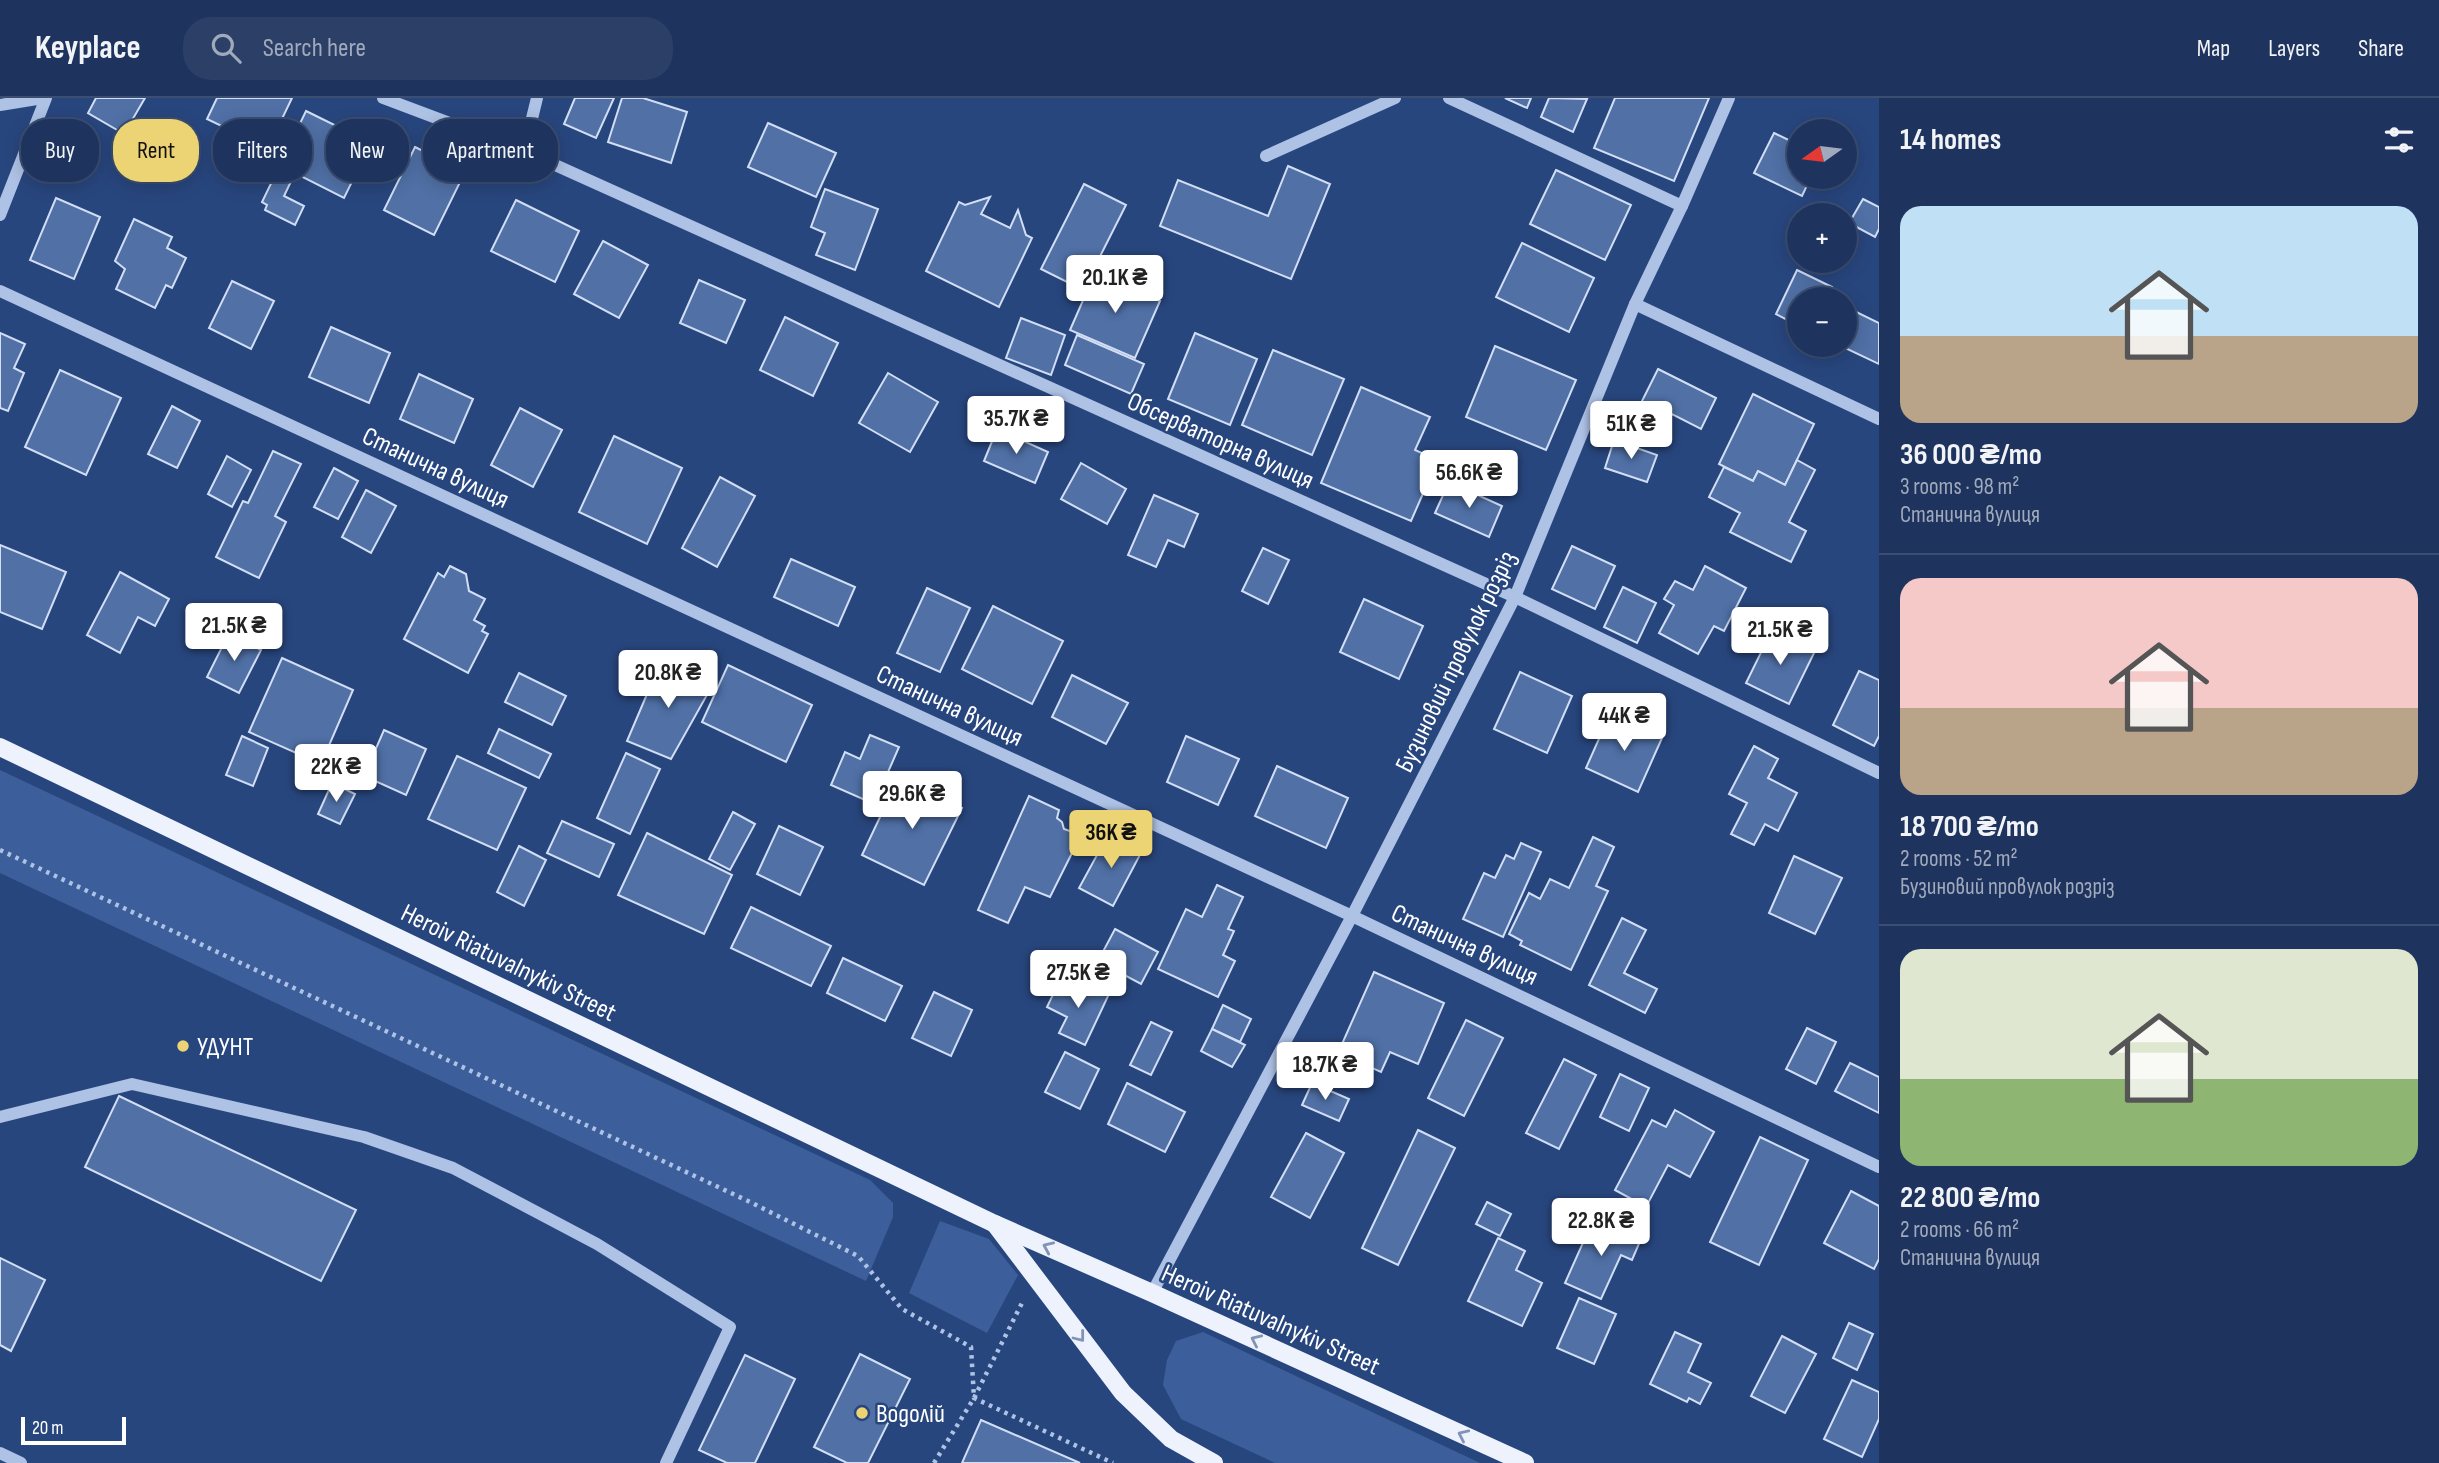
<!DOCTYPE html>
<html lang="en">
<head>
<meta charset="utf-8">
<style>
  body { margin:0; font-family:"Sofia Sans Condensed",sans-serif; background:#2b3f67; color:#f1f3f6; height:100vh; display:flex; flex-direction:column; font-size:26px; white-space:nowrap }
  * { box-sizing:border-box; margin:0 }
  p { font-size:23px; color:#a1aabc }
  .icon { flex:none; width:38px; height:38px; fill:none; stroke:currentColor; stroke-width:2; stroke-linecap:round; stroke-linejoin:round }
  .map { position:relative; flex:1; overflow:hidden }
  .side { display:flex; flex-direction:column; background:#1e345e; width:560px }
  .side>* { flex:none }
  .banner { position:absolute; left:21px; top:21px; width:665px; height:63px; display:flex; gap:14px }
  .needle { width:46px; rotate:256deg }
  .tools { position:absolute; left:1787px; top:21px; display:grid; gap:14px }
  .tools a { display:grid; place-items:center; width:70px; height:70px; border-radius:50%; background:#1e345e; box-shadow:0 4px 18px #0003,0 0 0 2px #3c4f73; font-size:35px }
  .scale { position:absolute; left:21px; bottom:18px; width:105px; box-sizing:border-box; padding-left:7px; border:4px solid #fff; border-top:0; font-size:19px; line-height:24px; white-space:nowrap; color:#fff; -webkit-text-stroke:5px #28467e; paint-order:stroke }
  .price { position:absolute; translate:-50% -60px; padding:0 16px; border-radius:7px; background:#fff; color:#222; font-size:23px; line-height:46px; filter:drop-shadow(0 2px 4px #0008) }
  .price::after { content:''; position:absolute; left:50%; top:42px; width:21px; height:16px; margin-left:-10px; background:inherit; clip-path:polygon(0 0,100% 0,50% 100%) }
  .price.active { background:#ecd374; color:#111 }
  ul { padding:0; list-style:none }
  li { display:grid; align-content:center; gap:14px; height:371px; padding:0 21px }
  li+li { border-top:2px solid #3c4f73 }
  li span { display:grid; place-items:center; height:217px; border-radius:21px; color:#555 }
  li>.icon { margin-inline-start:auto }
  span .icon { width:126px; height:126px; fill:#fffc; stroke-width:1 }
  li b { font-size:30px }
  h2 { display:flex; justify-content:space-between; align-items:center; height:84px; padding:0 21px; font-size:30px }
  .chip { padding:0 24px; border-radius:28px; background:#1e345e; box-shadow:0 4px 18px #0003,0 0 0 2px #3c4f73; font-size:24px; line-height:63px }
  .chip.active { background:#ecd374; color:#111 }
  header { display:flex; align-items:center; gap:42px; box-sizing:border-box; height:98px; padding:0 35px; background:#1e345e; border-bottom:2px solid #3c4f73 }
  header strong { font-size:33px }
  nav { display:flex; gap:38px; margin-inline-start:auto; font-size:24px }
  .search { width:490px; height:63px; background:#2b3f67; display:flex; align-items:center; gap:18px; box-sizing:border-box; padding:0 24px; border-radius:28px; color:#a1aabc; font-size:26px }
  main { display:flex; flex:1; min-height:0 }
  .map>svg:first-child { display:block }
  .green { fill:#3c5f9b }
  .building { fill:#5070a6; stroke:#d1def4; stroke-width:2 }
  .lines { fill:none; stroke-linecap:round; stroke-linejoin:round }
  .path { stroke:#aec2e5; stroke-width:4.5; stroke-dasharray:3.5 5; stroke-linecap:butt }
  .minor { stroke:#aec2e5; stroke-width:12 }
  .major { stroke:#eef2fd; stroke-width:18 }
  .oneway { stroke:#8193b7 }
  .poi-dot { fill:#ecd374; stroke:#28467e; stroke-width:2.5 }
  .labels { text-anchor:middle; stroke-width:5; stroke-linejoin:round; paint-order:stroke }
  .street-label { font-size:26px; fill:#fff; stroke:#28467e }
  .poi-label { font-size:26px; fill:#fff; stroke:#28467e; text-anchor:start }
</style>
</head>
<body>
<header>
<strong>Keyplace</strong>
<div class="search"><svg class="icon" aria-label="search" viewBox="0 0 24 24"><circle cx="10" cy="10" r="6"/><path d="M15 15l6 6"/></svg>Search here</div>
<nav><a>Map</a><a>Layers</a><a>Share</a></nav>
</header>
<main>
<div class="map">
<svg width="1879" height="1365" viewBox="0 0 1879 1365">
  <rect width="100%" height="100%" fill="#28467e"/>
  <g class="green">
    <polygon points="0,672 870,1082 893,1105 893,1119 866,1183 0,775"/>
    <polygon points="940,1123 989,1141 1018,1177 987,1235 909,1195"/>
    <polygon points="1203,1234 1480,1365 1275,1365 1181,1321 1163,1287 1167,1262 1176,1243"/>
  </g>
  <g class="building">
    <polygon points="96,0 145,0 124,36 88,15"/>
    <polygon points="217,0 292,0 268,50 207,21"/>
    <polygon points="575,0 614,0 596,40 564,26"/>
    <polygon points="622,0 643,0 687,14 671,65 608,44"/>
    <polygon points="1505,0 1531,0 1527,10"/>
    <polygon points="1549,0 1587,1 1573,34 1541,19"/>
    <polygon points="1615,0 1709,0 1674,83 1594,50"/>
    <polygon points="306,13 371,45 344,100 295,75 284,98 304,108 295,127 265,112 267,107 262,104"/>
    <polygon points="768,25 836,55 816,99 748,69"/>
    <polygon points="1774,35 1799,47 1799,79 1811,79 1802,98 1754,75"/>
    <polygon points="415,49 465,74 434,137 384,112"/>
    <polygon points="1288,68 1330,86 1291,181 1160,128 1178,82 1268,118"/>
    <polygon points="1556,72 1631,107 1605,162 1530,126"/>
    <polygon points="1084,86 1126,107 1083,192 1041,171"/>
    <polygon points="825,91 878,111 855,172 816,157 825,135 811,129"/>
    <polygon points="990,99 981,116 1010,130 1018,112 1026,137 1032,140 999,209 926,173 959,104 965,107"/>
    <polygon points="56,100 100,119 74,181 30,162"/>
    <polygon points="1863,101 1879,109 1879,131 1875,139 1849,125"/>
    <polygon points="516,102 579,133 555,184 491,153"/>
    <polygon points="134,121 172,139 167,150 186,160 172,190 166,187 155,210 116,191 125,171 115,163"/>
    <polygon points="603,143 648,167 619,220 574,196"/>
    <polygon points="1522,145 1594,180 1569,234 1496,199"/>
    <polygon points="1797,172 1832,189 1827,199 1830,201 1799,201 1799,228 1776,216"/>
    <polygon points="1095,175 1160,203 1135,260 1070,232"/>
    <polygon points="699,182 745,202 726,245 680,225"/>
    <polygon points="232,183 274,203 251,251 209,230"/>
    <polygon points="1844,208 1879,225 1879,266 1839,247 1844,247"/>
    <polygon points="785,219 838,245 813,298 760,272"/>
    <polygon points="1021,220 1065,237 1051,277 1006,260"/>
    <polygon points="331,229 390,255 369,305 309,279"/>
    <polygon points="0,235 25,246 14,270 24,275 8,313 0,310"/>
    <polygon points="1195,235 1257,261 1230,327 1168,301"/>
    <polygon points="1077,237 1144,266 1131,296 1065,267"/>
    <polygon points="1495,248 1576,282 1546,352 1466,319"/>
    <polygon points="1273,252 1344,281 1312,357 1242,327"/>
    <polygon points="1658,271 1716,300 1701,331 1672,316 1662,337 1632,323"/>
    <polygon points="60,272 121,300 86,377 25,349"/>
    <polygon points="888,275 938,304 910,354 859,325"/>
    <polygon points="419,276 473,301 454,345 400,321"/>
    <polygon points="1361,289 1430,319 1415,352 1448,367 1439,389 1428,384 1411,423 1321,385"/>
    <polygon points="1753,296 1814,326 1785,387 1758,373 1753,383 1719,366"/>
    <polygon points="172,308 200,323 177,370 148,356"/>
    <polygon points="520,310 562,332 533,389 491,367"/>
    <polygon points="997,331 1048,354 1035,385 984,363"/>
    <polygon points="614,338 682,370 647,446 579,414"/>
    <polygon points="1614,342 1657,357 1647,384 1605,370"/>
    <polygon points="273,353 301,366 275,418 286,424 259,480 216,459 243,403 248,405"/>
    <polygon points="227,358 251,372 232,409 208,396"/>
    <polygon points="1797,362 1815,372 1789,424 1806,433 1791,464 1730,434 1740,415 1709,399 1724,369 1753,383 1758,373 1785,387"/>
    <polygon points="1081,365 1126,391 1107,426 1061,401"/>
    <polygon points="334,370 358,383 338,421 314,409"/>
    <polygon points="720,379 755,398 717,469 682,450"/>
    <polygon points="1449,384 1502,408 1489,439 1435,415"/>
    <polygon points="366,392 396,408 371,455 342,439"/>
    <polygon points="1154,397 1198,416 1184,449 1168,442 1156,469 1128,457"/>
    <polygon points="0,447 66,474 42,531 0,514"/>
    <polygon points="1572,448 1615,468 1595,511 1552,491"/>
    <polygon points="1263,450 1289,462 1268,506 1242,493"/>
    <polygon points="791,461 855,489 838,528 774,499"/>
    <polygon points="450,468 466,476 469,493 485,501 474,522 485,528 482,533 488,536 468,575 404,541 438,475 444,479"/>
    <polygon points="1705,468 1746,490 1724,533 1714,528 1698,556 1659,535 1674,507 1664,501 1675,483 1693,492"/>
    <polygon points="120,474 169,501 155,528 138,519 120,555 87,537"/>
    <polygon points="1623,489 1656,505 1637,545 1604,529"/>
    <polygon points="927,490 970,510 940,574 897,555"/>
    <polygon points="1364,501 1423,528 1399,581 1340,554"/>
    <polygon points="993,508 1063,543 1032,606 962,571"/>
    <polygon points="1772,532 1815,553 1789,606 1746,585"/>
    <polygon points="229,535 261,552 239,595 207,579"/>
    <polygon points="282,560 353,592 321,666 249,634"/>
    <polygon points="662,561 712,588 671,661 627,643"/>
    <polygon points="728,567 812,607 786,664 702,624"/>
    <polygon points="1859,573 1879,582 1879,638 1874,648 1833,627"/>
    <polygon points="1520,574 1572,598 1547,655 1494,631"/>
    <polygon points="519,575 566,598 552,627 505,604"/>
    <polygon points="1072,577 1128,605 1106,646 1052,619"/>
    <polygon points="1610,616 1662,640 1638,694 1586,670"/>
    <polygon points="499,631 551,656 539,680 488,655"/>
    <polygon points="384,632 426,651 406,697 364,678"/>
    <polygon points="870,637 899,649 874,706 831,687 845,654 860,661"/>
    <polygon points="242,638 268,650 253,688 226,677"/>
    <polygon points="1186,638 1239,661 1218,707 1167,684"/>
    <polygon points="1754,648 1778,661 1768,680 1797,695 1778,733 1765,726 1754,747 1731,736 1747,705 1729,696"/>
    <polygon points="626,655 660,671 630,736 597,720"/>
    <polygon points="457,658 526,690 497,752 428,721"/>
    <polygon points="1277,668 1348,700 1326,750 1255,718"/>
    <polygon points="899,679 962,710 924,787 862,757"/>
    <polygon points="332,685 355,696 340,726 318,716"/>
    <polygon points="1029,698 1059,712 1057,720 1062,724 1064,731 1081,737 1050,799 1025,789 1008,825 978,812"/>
    <polygon points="733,714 755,726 730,772 709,761"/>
    <polygon points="562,723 614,746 599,779 547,755"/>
    <polygon points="779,728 823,749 800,797 757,776"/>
    <polygon points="647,735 732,777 704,836 618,797"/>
    <polygon points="1109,735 1142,753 1113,808 1079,790"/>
    <polygon points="1593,739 1614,749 1596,788 1608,793 1571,872 1520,847 1522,843 1509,836 1529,795 1540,801 1550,781 1569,790"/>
    <polygon points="1521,745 1541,754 1503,839 1463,821 1484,775 1495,780 1506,757 1514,761"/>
    <polygon points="519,748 546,762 524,808 497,794"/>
    <polygon points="1794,758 1842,780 1815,836 1769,815"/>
    <polygon points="1217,787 1243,799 1228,831 1234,833 1223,857 1235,863 1218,899 1158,871 1186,811 1202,819"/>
    <polygon points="751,809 831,848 811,888 731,850"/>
    <polygon points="1622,820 1646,832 1624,875 1657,891 1645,915 1589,887"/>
    <polygon points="1115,831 1158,854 1141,886 1098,863"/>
    <polygon points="843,860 902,888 885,923 827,895"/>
    <polygon points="1374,874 1444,905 1418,966 1390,954 1381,974 1338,955"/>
    <polygon points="1059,884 1079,894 1084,884 1109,896 1085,947 1059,935 1067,919 1047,909"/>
    <polygon points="934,894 972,912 951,958 912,940"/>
    <polygon points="1223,907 1251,921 1240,944 1212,931"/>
    <polygon points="1466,922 1503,940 1464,1018 1428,1000"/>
    <polygon points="1151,924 1172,934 1151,977 1130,967"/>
    <polygon points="1807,930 1836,944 1816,986 1786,971"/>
    <polygon points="1212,931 1245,947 1232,969 1201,953"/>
    <polygon points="1065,954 1099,971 1080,1011 1045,994"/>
    <polygon points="1564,961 1596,977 1559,1051 1526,1035"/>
    <polygon points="1850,965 1879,979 1879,1015 1835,993"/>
    <polygon points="1620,976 1649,990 1629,1033 1600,1019"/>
    <polygon points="1127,985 1185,1014 1165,1054 1108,1026"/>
    <polygon points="1312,985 1349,1001 1339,1023 1302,1007"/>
    <polygon points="119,998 356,1112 321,1183 85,1069"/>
    <polygon points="1675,1012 1714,1034 1690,1079 1668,1067 1646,1109 1615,1092 1652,1022 1666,1029"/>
    <polygon points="1418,1032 1455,1050 1398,1167 1362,1150"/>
    <polygon points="1306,1035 1344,1055 1310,1120 1271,1099"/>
    <polygon points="1760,1039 1808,1062 1759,1167 1710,1144"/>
    <polygon points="1851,1093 1879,1108 1879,1161 1874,1171 1824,1145"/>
    <polygon points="1487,1104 1511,1116 1500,1138 1476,1126"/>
    <polygon points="1594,1120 1641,1141 1632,1162 1621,1157 1601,1201 1565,1185"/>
    <polygon points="1498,1140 1525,1153 1516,1172 1542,1185 1522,1228 1468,1203"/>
    <polygon points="0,1160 45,1182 11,1253 0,1247"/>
    <polygon points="1579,1200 1616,1216 1594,1266 1557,1250"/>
    <polygon points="1849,1225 1873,1236 1857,1272 1833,1260"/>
    <polygon points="1675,1234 1701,1246 1688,1274 1711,1285 1700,1306 1689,1300 1687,1304 1650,1286"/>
    <polygon points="1782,1238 1816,1256 1785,1315 1751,1298"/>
    <polygon points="860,1256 910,1281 868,1365 847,1365 814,1349"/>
    <polygon points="745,1257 795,1281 755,1365 727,1365 699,1352"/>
    <polygon points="1852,1282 1879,1294 1879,1321 1862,1359 1824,1341"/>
    <polygon points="981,1322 1080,1365 962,1365"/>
  </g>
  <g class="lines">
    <g class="path">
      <polyline points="0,752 748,1103 858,1158 902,1211 971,1249 974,1300 1113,1365"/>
      <polyline points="934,1365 974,1300 1022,1205"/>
    </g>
    <g class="minor">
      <polyline points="383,0 524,53 1515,499 1879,675"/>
      <polyline points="1449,0 1682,108"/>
      <polyline points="0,7 43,0"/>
      <polyline points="524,53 537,0"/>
      <polyline points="1266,58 1395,0"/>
      <polyline points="0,117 46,0"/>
      <polyline points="0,193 1352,818 1879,1069"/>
      <polyline points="1635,206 1879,321"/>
      <polyline points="0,1019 132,986 364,1039 453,1070 597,1146 730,1229 666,1365"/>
      <polyline points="1152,1195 1352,818 1515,499 1635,206 1682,108 1729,0"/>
      <polyline points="0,1355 21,1365"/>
    </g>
    <g class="major">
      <polyline points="0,649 995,1126 1152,1195 1525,1365"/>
      <polyline points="995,1126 1123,1295 1171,1341 1214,1365"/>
    </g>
  </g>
  <defs><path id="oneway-chevron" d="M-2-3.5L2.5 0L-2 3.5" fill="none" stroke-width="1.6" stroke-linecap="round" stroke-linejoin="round" transform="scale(1.75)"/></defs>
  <g class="oneway">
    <use href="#oneway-chevron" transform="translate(1048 1149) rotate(-156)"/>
    <use href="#oneway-chevron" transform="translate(1080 1239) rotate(52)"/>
    <use href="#oneway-chevron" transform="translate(1256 1242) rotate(-155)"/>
    <use href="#oneway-chevron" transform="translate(1463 1337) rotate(-155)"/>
  </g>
  <g class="poi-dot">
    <circle cx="183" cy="948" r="7"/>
    <circle cx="862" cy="1315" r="7"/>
  </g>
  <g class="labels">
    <g class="street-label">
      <text transform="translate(1221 342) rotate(24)" y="9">Обсерваторна вулиця</text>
      <text transform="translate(436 369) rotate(25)" y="9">Станична вулиця</text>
      <text transform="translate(1455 563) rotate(-64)" y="9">Бузиновий провулок розріз</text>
      <text transform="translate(950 607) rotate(25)" y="9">Станична вулиця</text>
      <text transform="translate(1465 846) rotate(25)" y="9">Станична вулиця</text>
      <text transform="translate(509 864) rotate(26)" y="9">Heroiv Riatuvalnykiv Street</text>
      <text transform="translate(1271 1221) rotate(24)" y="9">Heroiv Riatuvalnykiv Street</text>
    </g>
    <g class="poi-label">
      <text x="197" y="957">УДУНТ</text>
      <text x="876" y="1324">Водолій</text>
    </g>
  </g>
</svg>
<div class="tools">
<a><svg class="needle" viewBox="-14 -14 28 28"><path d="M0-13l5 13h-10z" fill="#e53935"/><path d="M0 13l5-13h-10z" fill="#a1aabc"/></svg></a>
<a>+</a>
<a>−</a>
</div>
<div class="scale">20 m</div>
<b class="price" style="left:1115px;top:217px">20.1K ₴</b>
<b class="price" style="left:1016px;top:358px">35.7K ₴</b>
<b class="price" style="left:1631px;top:363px">51K ₴</b>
<b class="price" style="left:1469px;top:412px">56.6K ₴</b>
<b class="price" style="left:234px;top:565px">21.5K ₴</b>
<b class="price" style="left:1780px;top:569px">21.5K ₴</b>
<b class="price" style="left:668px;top:612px">20.8K ₴</b>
<b class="price" style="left:1624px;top:655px">44K ₴</b>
<b class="price" style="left:336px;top:706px">22K ₴</b>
<b class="price" style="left:912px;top:733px">29.6K ₴</b>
<b class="price active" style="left:1111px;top:772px">36K ₴</b>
<b class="price" style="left:1078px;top:912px">27.5K ₴</b>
<b class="price" style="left:1325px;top:1004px">18.7K ₴</b>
<b class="price" style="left:1601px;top:1160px">22.8K ₴</b>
<div class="banner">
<a class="chip">Buy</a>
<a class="chip active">Rent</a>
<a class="chip">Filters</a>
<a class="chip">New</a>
<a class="chip">Apartment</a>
</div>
</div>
<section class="side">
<h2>14 homes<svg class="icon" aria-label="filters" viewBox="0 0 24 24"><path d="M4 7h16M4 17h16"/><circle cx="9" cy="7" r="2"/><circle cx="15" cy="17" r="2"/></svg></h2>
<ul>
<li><span style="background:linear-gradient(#bfe0f5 60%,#b9a48a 0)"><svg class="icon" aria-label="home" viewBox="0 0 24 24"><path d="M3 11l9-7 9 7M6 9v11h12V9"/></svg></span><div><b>36 000 ₴/mo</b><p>3 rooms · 98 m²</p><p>Станична вулиця</p></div></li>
<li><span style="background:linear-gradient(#f6c9c9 60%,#b9a48a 0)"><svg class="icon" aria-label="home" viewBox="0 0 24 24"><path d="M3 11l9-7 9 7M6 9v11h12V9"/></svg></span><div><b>18 700 ₴/mo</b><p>2 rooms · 52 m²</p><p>Бузиновий провулок розріз</p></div></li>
<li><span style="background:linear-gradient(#dfe7d0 60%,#8fb573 0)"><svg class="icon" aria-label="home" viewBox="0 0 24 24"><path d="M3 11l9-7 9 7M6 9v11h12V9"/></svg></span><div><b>22 800 ₴/mo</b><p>2 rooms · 66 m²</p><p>Станична вулиця</p></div></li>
</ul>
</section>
</main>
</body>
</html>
